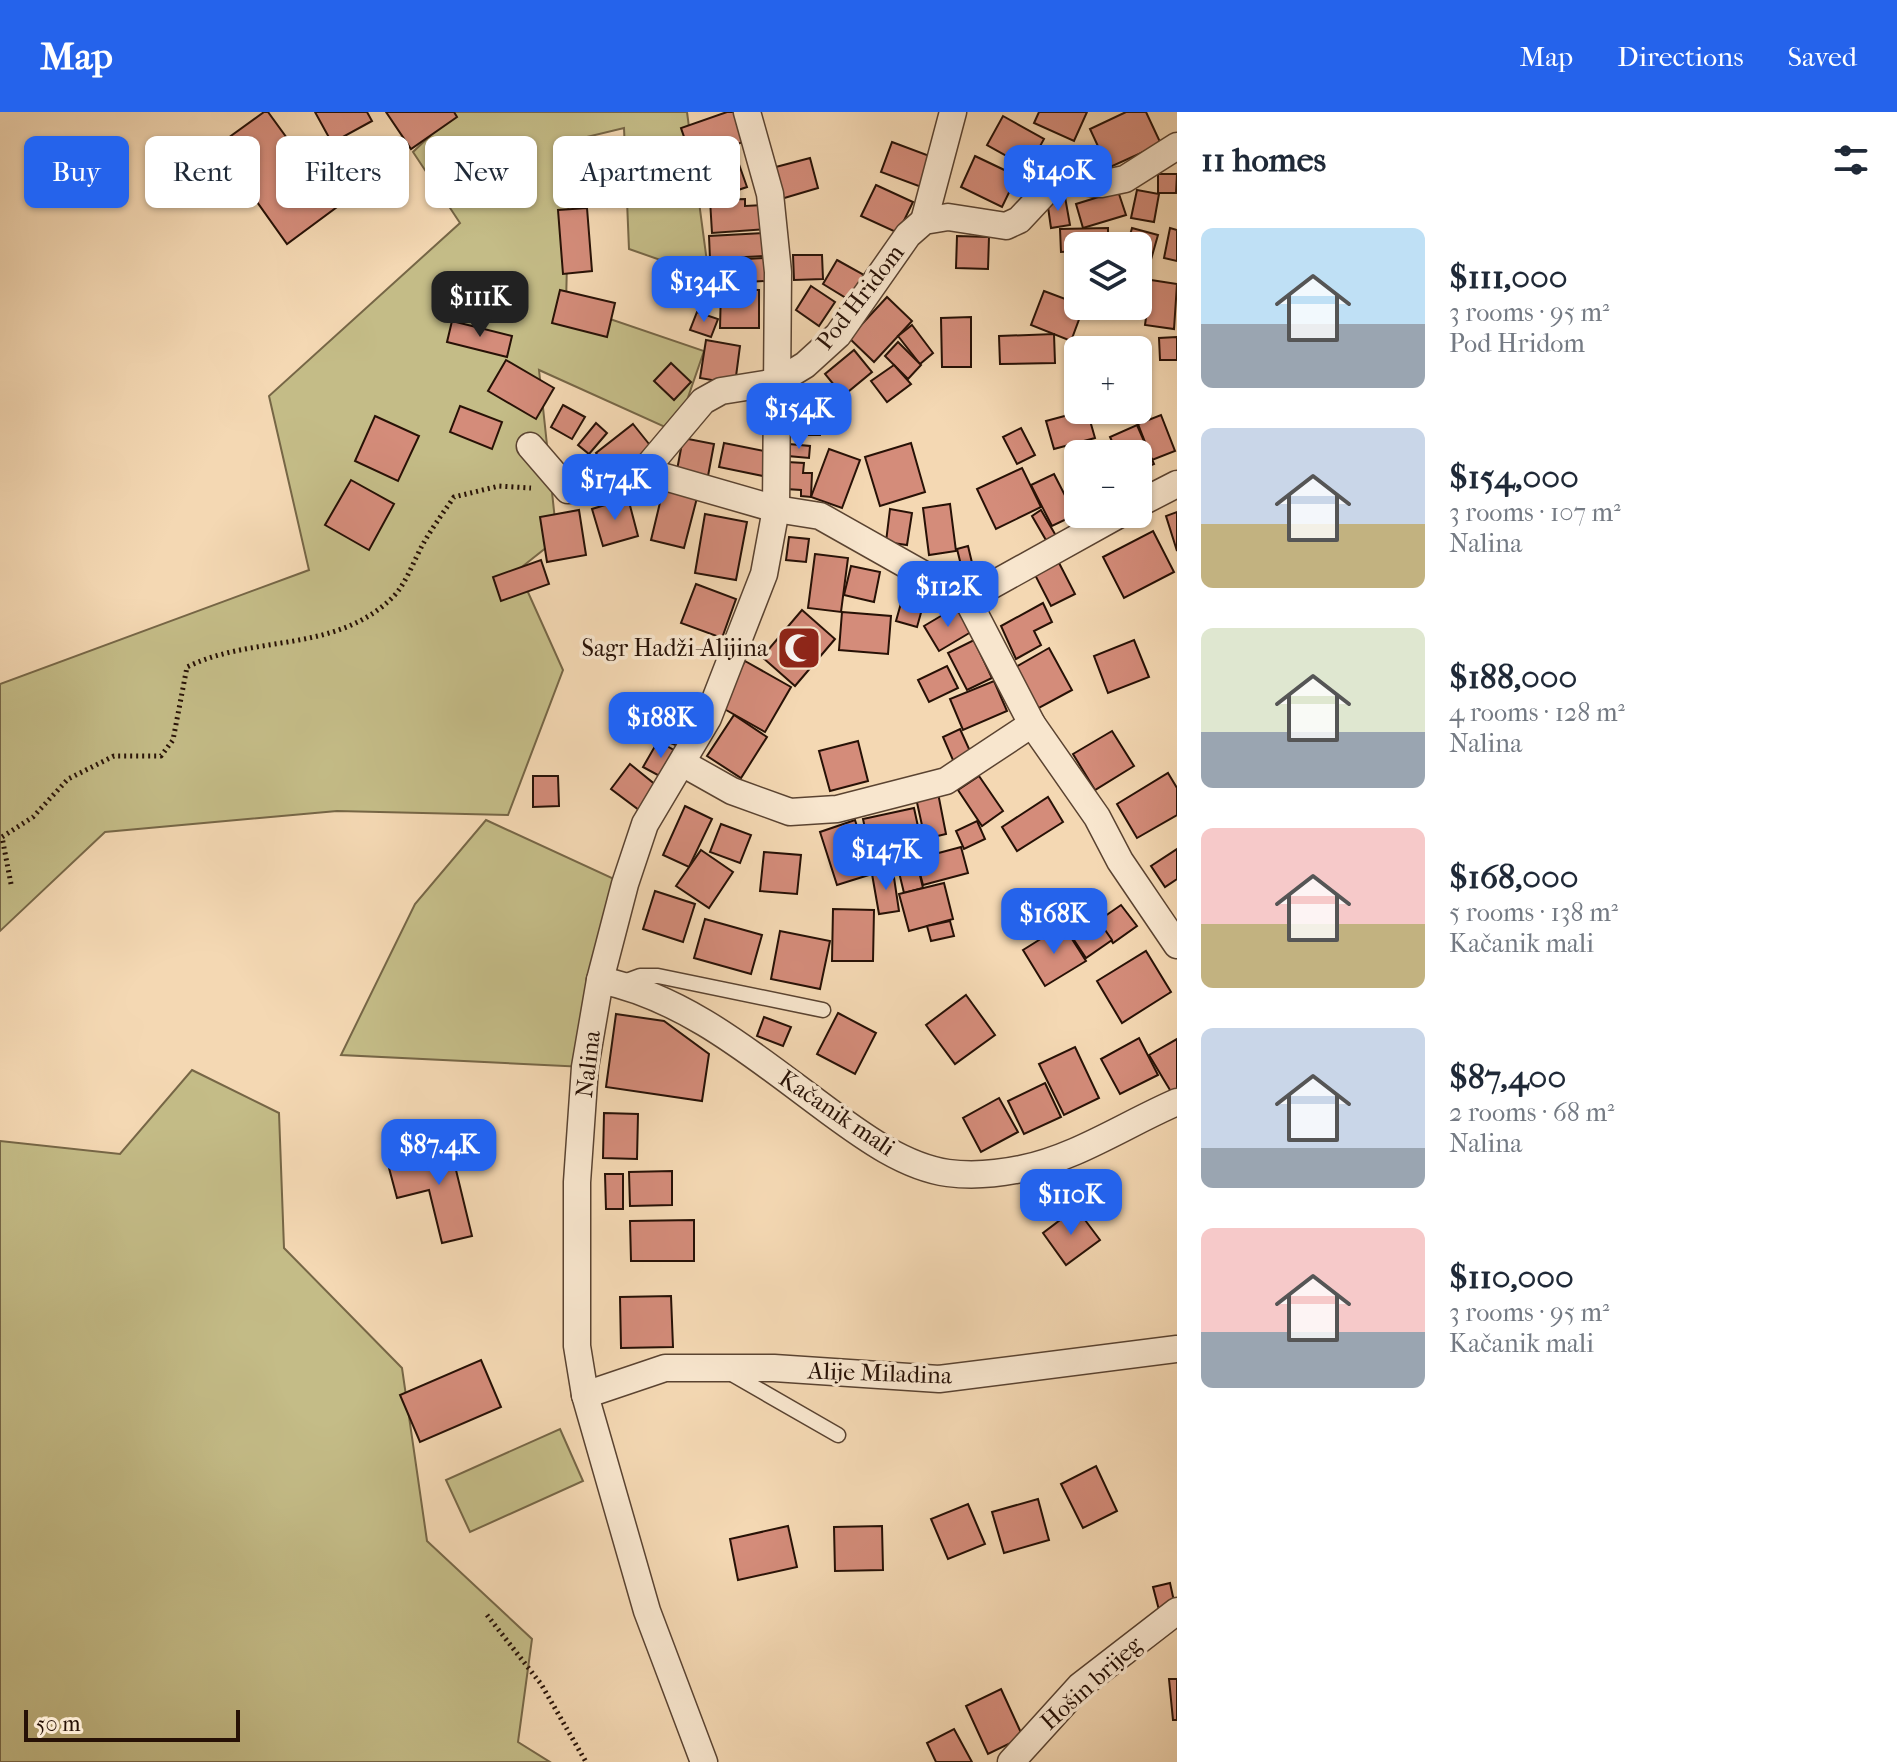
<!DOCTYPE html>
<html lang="en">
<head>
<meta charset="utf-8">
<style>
  body { margin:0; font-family:"IM FELL French Canon",serif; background:#f6f6f7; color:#1f2937; height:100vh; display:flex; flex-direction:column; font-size:30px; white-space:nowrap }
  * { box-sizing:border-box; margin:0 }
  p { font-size:26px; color:#747a83 }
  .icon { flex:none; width:44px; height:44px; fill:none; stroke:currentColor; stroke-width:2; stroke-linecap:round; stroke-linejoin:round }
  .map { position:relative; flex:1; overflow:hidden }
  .panel { display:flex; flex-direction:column; background:#fff; width:720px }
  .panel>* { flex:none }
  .banner { position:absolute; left:24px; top:24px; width:760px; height:72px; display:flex; gap:16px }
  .tools { position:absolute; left:1064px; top:120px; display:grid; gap:16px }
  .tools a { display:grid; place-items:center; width:88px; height:88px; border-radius:12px; background:#fff; box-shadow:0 2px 6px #0004; font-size:40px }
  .scale { position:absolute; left:24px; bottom:20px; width:216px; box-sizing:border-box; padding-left:8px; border:4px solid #271106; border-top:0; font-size:22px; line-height:28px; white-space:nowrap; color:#271106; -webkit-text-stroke:6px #f8e6ce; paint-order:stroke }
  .price { position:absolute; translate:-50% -68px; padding:0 18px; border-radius:16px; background:#2563eb; color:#fff; font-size:26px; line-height:52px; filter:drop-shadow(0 2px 4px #0008) }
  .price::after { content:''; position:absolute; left:50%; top:48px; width:24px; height:18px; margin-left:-12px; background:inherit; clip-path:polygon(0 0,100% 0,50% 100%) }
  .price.active { background:#222; color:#fff }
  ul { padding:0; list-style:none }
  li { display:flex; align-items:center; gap:24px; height:200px; padding:0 24px }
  li span { display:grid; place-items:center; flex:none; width:224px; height:160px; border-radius:12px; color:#555 }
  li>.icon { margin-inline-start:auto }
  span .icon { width:96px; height:96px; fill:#fffc; stroke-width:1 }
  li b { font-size:34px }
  h2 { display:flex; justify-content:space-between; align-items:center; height:96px; padding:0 24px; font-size:34px }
  .pill { padding:0 28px; border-radius:12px; background:#fff; box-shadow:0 2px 6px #0004; font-size:28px; line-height:72px }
  .pill.active { background:#2563eb; color:#fff }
  header { display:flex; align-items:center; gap:48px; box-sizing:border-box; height:112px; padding:0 40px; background:#2563eb; color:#fff }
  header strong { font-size:38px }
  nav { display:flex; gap:44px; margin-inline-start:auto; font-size:28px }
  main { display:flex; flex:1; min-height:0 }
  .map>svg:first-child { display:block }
  .green { fill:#c4bc87; stroke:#766646; stroke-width:2 }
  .building { fill:#d48c7a; stroke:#271106; stroke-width:2 }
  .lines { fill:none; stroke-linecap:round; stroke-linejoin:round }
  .service-casing { stroke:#5a4331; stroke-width:17 }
  .minor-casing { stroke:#5a4331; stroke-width:29 }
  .path { stroke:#271106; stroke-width:5; stroke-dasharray:2 4; stroke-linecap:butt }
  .service { stroke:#f8e6ce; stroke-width:14 }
  .minor { stroke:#f8e6ce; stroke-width:26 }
  .labels { text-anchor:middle; stroke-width:7; stroke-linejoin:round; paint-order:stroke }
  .street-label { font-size:24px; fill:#271106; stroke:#f8e6ce }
  .poi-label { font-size:24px; fill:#271106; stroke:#f8e6ce; text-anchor:end }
</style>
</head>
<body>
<header>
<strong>Map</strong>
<nav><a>Map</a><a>Directions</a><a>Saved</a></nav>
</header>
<main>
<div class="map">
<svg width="1177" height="1650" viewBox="0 0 1177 1650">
  <rect width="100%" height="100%" fill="#f4d8b3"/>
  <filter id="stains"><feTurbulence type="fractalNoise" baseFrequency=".0025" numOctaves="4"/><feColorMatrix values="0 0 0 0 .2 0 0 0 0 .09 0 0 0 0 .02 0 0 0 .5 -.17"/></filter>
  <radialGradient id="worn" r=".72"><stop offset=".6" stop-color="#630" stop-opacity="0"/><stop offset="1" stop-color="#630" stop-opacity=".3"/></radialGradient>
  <g class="green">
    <polygon points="455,0 687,0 709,165 629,137 624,16 570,29 566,192 704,239 676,320 539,258 557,427 518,458 563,558 508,703 337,699 105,720 0,819 0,572 309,458 269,284 460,111 413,40"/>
    <polygon points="486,708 625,772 585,955 341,943 415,792"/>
    <polygon points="192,958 279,1001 284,1136 402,1256 427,1429 532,1527 518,1630 550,1650 0,1650 0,1029 120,1042"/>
    <polygon points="560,1317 583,1369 470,1420 446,1368"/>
  </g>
  <g class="building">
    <polygon points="264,0 268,0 337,95 287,132 217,34"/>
    <polygon points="315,0 367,0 372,9 332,31"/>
    <polygon points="386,0 454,0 457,5 411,37"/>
    <polygon points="727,0 737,0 746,29 692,48 681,16"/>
    <polygon points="1039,0 1087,0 1074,29 1034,11"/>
    <polygon points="1126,0 1146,0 1161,32 1108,56 1090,17"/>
    <polygon points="1003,4 1044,27 1028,56 987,33"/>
    <polygon points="892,30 935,46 924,76 881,60"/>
    <polygon points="735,41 747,75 702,90 691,57"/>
    <polygon points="975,44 1017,64 1002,95 961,75"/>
    <polygon points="810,46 818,76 781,87 772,56"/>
    <polygon points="1158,62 1177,62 1176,81 1158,81"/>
    <polygon points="876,73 913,90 898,121 861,104"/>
    <polygon points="1137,78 1159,82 1154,110 1131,106"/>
    <polygon points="1118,79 1126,103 1083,116 1076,92"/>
    <polygon points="1065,85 1070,113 1051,116 1047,88"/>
    <polygon points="745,87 745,94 765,93 767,117 712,121 710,88"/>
    <polygon points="587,96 592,159 563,162 558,98"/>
    <polygon points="1108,116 1108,134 1078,134 1078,139 1061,140 1060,117"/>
    <polygon points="1132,116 1158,123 1150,151 1138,147 1138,134 1127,134"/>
    <polygon points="1170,116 1177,118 1177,149 1164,146"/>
    <polygon points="764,121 766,144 710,147 709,124"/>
    <polygon points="957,124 989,125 988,157 956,156"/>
    <polygon points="793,143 822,143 823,167 794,168"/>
    <polygon points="765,146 766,169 711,172 710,149"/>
    <polygon points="837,148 866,164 851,189 823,172"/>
    <polygon points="1151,168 1177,172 1174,217 1145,213"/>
    <polygon points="811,174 835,190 819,214 796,198"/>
    <polygon points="721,177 759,178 759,216 720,216"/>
    <polygon points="560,178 615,191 607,225 552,211"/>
    <polygon points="1044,179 1084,194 1071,229 1031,213"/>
    <polygon points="887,185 912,209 874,250 849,226"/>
    <polygon points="1092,194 1122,194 1120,204"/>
    <polygon points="697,200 718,207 711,225 690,218"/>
    <polygon points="971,205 971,255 942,255 941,206"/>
    <polygon points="452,209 512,224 507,245 447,230"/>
    <polygon points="912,213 933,241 920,252 898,224"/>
    <polygon points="1054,222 1055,251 1000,252 999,224"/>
    <polygon points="1177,225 1177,248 1160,248 1159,226"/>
    <polygon points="706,228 740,234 735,272 700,266"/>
    <polygon points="898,230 921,253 908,267 885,244"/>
    <polygon points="854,238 872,260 843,284 825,262"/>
    <polygon points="506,248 554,276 536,307 488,279"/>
    <polygon points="671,251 691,270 674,288 654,269"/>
    <polygon points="894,253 911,272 887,290 871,269"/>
    <polygon points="1138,281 1144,299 1109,310 1105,298 1138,298"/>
    <polygon points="563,293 585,305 572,327 551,315"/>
    <polygon points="460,294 502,310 492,337 450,320"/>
    <rect x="786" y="295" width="34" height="28"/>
    <polygon points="1087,298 1095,326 1054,337 1046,309"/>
    <polygon points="1161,303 1175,339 1152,348 1138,312"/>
    <polygon points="375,304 419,324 398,369 355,349"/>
    <polygon points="596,311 607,321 589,342 578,333"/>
    <polygon points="633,312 653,337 615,366 596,341"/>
    <polygon points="1137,313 1154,352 1138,359 1138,342 1118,342 1110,325"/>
    <polygon points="1021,316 1035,343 1017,352 1003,325"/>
    <polygon points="683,326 714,332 708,364 677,358"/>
    <polygon points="724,331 769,340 763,364 719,355"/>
    <polygon points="911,331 925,380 880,394 865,345"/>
    <polygon points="789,332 810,334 809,346 788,344"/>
    <polygon points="829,337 860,348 842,396 811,385"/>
    <polygon points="787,350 804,351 803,361 812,361 811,385 801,384 801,378 786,377"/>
    <polygon points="1022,356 1041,395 996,417 977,377"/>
    <polygon points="1054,362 1075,403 1052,414 1031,373"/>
    <polygon points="351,368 394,392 369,438 325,413"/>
    <polygon points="664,374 698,382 684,436 651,428"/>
    <polygon points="628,386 638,424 603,434 592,397"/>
    <polygon points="950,392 956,439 929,443 923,396"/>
    <polygon points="890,397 912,401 907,433 886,430"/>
    <polygon points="579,398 586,443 547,450 540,405"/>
    <polygon points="1041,398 1059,429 1050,435 1032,404"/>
    <polygon points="1177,400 1177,439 1166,404"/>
    <polygon points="705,402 747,410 736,468 695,461"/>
    <polygon points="1153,419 1174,460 1124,486 1103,445"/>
    <polygon points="789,425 809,427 806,450 786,448"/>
    <polygon points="968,434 973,455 962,457 957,437"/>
    <polygon points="815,442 848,446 841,500 808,496"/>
    <polygon points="1057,447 1075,482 1051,494 1033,459"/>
    <polygon points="541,448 549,472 501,489 493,465"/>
    <polygon points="851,454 880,460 874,490 844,483"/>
    <polygon points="696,472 736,487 722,526 681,511"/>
    <polygon points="903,484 924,490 917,515 896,509"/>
    <polygon points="1043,491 1052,510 1034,519 1041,533 1016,547 1001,514"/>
    <polygon points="956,495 971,520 939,539 924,514"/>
    <polygon points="802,498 835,527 795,574 762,545"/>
    <polygon points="842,500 891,504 888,542 839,538"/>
    <polygon points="974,528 992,566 967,578 948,541"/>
    <polygon points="1134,528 1149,565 1108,581 1094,544"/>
    <polygon points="1049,536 1072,578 1037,597 1014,556"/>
    <polygon points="745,549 791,575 765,620 719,594"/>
    <polygon points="947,554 958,576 929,590 918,568"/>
    <polygon points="994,569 1007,599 963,618 950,587"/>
    <polygon points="664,589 694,601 681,635 651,624"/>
    <polygon points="734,603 767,625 741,666 707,644"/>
    <polygon points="960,617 974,648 956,655 943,625"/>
    <polygon points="1112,619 1134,654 1095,678 1073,642"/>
    <polygon points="658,629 679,641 665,667 643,655"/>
    <polygon points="858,629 868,669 830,679 819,639"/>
    <polygon points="630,652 657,674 639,698 611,677"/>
    <polygon points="1168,661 1177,676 1177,703 1137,726 1117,692"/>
    <polygon points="533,664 558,664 559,694 533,695"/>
    <polygon points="979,664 1003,699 982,714 958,678"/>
    <polygon points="938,681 946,722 925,727 916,686"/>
    <polygon points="1048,685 1063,710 1017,739 1002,715"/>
    <polygon points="685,694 712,707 689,755 663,743"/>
    <polygon points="914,696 922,733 871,745 863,707"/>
    <polygon points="855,708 872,762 837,773 820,720"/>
    <polygon points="977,709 985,727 964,737 956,719"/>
    <polygon points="721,712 751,723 740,751 710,740"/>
    <polygon points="961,735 968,761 923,773 916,747"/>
    <polygon points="1177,737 1177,767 1165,775 1151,754"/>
    <polygon points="701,738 733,760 709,796 676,774"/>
    <polygon points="764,740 801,743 797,782 760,779"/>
    <polygon points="916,747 923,776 904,781 897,752"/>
    <polygon points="893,759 899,799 879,802 872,762"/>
    <polygon points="944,771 953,807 909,819 899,782"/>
    <polygon points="655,779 695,792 683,830 643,817"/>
    <polygon points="1121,793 1137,814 1113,831 1098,809"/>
    <polygon points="833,797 874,798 873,849 832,849"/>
    <polygon points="1094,802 1112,828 1086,846 1068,819"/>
    <polygon points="705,807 762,823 751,862 694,846"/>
    <polygon points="950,809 954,824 931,829 927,814"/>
    <polygon points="1063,813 1086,849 1045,874 1023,838"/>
    <polygon points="780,819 830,829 820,877 771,867"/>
    <polygon points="1146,839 1171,880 1122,911 1097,869"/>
    <polygon points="966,883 995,923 955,952 926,913"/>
    <polygon points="838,901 876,921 855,962 817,942"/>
    <polygon points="616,902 664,909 709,942 702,989 606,975"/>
    <polygon points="764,905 791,915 783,934 757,924"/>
    <polygon points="1139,926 1158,963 1120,982 1101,947"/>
    <polygon points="1177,927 1177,981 1173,983 1149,943"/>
    <polygon points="1075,935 1099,986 1064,1003 1039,952"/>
    <polygon points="1045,971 1061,1005 1024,1022 1008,989"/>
    <polygon points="999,986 1018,1020 981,1040 963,1006"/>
    <polygon points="604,1001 638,1002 637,1047 603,1046"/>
    <polygon points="463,1020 472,1049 455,1054 472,1124 442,1131 429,1078 397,1086 389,1056 452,1042 447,1024"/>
    <polygon points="672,1059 672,1093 630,1094 629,1060"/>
    <polygon points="605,1062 623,1062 623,1097 606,1097"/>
    <polygon points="1076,1096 1100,1128 1066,1153 1043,1121"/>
    <polygon points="694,1108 694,1149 631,1149 630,1109"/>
    <polygon points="671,1184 673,1235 621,1236 620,1185"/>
    <polygon points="481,1248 501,1295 420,1330 400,1283"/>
    <polygon points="1096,1354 1117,1399 1083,1416 1061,1372"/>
    <polygon points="1038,1387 1049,1428 1004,1441 992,1400"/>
    <polygon points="968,1392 985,1432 948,1447 931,1407"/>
    <polygon points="788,1414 797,1455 738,1468 730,1427"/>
    <polygon points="882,1414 883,1458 835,1459 834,1415"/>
    <polygon points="1170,1471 1175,1494 1159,1498 1153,1475"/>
    <polygon points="1169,1567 1177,1567 1177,1608 1173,1608"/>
    <polygon points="1001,1577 1023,1625 988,1642 966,1594"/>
    <polygon points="954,1617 972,1650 936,1650 927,1631"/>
  </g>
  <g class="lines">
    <g class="service-casing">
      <g id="service">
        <polyline points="621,871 640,864 658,864 823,898"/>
        <polyline points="730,1261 838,1323"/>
      </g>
    </g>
    <g class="minor-casing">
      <g id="minor">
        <polyline points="924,109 953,0"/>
        <polyline points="530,334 568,378 612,376 644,359 703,289 721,279 777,270 805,253 838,223 908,123 924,109 948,105 1006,114 1019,108 1048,77 1065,68 1101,72 1125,67 1177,34"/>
        <polyline points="644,359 776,397 820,404 967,487 1032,612 1097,705 1120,749 1177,833"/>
        <polyline points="1138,392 1177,372"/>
        <polyline points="967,487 1120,402"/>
        <polyline points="684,652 732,679 790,700 837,697 946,669 1032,612"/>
        <path d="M 600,868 C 688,886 759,948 830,1000 C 864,1025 905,1055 948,1061 C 972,1064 997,1062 1021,1057 C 1076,1046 1126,1012 1177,990"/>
        <polyline points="585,1283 665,1256 774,1256 939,1267 1177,1237"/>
        <polyline points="704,1650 647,1499 585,1283 577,1234 577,1070 585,955 600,868 625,772 645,712 708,606 764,462 776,397 778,160 770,82 747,0"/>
        <polyline points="1011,1650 1080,1574 1177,1499"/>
      </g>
    </g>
    <g class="path">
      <path d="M 11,772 L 2,725 L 33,705 L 68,667 L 114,644 L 161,644 L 173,628 L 187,555 C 254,522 335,542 393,485 C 406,472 414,448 423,432 C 432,416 443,401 454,385 L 499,374 L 531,376"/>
      <polyline points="487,1503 541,1572 586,1650"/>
    </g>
    <use href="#service" class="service"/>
    <use href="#minor" class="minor"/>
  </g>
  <defs>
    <g id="mosque-square" transform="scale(2.3)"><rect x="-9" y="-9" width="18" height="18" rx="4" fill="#8f2418" stroke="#f8e6ce"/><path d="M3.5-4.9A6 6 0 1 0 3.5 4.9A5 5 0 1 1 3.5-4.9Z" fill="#fff"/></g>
  </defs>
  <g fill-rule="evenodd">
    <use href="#mosque-square" x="799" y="536"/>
  </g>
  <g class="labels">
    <g class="street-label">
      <text transform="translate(860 185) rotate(-52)" y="8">Pod Hridom</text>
      <text transform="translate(588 952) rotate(-83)" y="8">Nalina</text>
      <text transform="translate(837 1001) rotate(34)" y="8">Kačanik mali</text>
      <text transform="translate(880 1261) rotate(2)" y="8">Alije Miladina</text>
      <text transform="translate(1091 1571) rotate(-42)" y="8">Hošin brijeg</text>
    </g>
    <g class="poi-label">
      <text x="768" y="544">Sagr Hadži-Alijina</text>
    </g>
  </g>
  <rect width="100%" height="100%" filter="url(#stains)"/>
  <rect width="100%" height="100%" fill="url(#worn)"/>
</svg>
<div class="tools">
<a><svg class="icon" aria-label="layers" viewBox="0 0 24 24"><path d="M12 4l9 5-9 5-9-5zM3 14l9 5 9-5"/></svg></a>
<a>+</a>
<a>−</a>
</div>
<div class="scale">50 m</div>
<b class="price" style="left:1058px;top:101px">$140K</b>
<b class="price" style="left:704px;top:212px">$134K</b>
<b class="price active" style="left:480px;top:227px">$111K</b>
<b class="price" style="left:799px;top:339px">$154K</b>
<b class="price" style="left:615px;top:410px">$174K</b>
<b class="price" style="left:948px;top:517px">$112K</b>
<b class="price" style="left:661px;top:648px">$188K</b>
<b class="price" style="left:886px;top:780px">$147K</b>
<b class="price" style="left:1054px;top:844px">$168K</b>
<b class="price" style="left:439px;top:1075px">$87.4K</b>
<b class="price" style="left:1071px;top:1125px">$110K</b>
<div class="banner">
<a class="pill active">Buy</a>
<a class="pill">Rent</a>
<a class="pill">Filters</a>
<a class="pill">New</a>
<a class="pill">Apartment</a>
</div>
</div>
<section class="panel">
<h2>11 homes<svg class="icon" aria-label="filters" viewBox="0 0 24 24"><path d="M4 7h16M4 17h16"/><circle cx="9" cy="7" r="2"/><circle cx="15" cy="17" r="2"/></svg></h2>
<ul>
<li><span style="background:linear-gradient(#bfe0f5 60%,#9aa5b1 0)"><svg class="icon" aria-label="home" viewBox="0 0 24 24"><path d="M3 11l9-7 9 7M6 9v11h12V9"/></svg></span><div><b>$111,000</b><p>3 rooms · 95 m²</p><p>Pod Hridom</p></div></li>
<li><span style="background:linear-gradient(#c9d6e8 60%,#c2b280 0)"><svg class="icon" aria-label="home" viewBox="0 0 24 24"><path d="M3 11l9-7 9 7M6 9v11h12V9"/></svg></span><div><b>$154,000</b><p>3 rooms · 107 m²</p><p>Nalina</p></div></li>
<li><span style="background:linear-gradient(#dfe7d0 65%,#9aa5b1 0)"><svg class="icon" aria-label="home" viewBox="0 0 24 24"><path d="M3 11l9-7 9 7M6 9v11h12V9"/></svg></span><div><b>$188,000</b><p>4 rooms · 128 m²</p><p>Nalina</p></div></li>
<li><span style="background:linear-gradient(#f6c9c9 60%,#c2b280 0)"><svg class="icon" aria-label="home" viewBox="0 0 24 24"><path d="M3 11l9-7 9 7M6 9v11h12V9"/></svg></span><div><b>$168,000</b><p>5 rooms · 138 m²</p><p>Kačanik mali</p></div></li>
<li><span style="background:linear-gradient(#c9d6e8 75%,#9aa5b1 0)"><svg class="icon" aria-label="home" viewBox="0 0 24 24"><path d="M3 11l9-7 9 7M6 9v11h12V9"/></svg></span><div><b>$87,400</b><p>2 rooms · 68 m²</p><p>Nalina</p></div></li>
<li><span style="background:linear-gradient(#f6c9c9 65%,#9aa5b1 0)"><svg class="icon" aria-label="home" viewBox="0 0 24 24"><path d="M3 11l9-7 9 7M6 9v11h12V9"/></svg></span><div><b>$110,000</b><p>3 rooms · 95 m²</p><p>Kačanik mali</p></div></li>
</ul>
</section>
</main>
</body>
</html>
